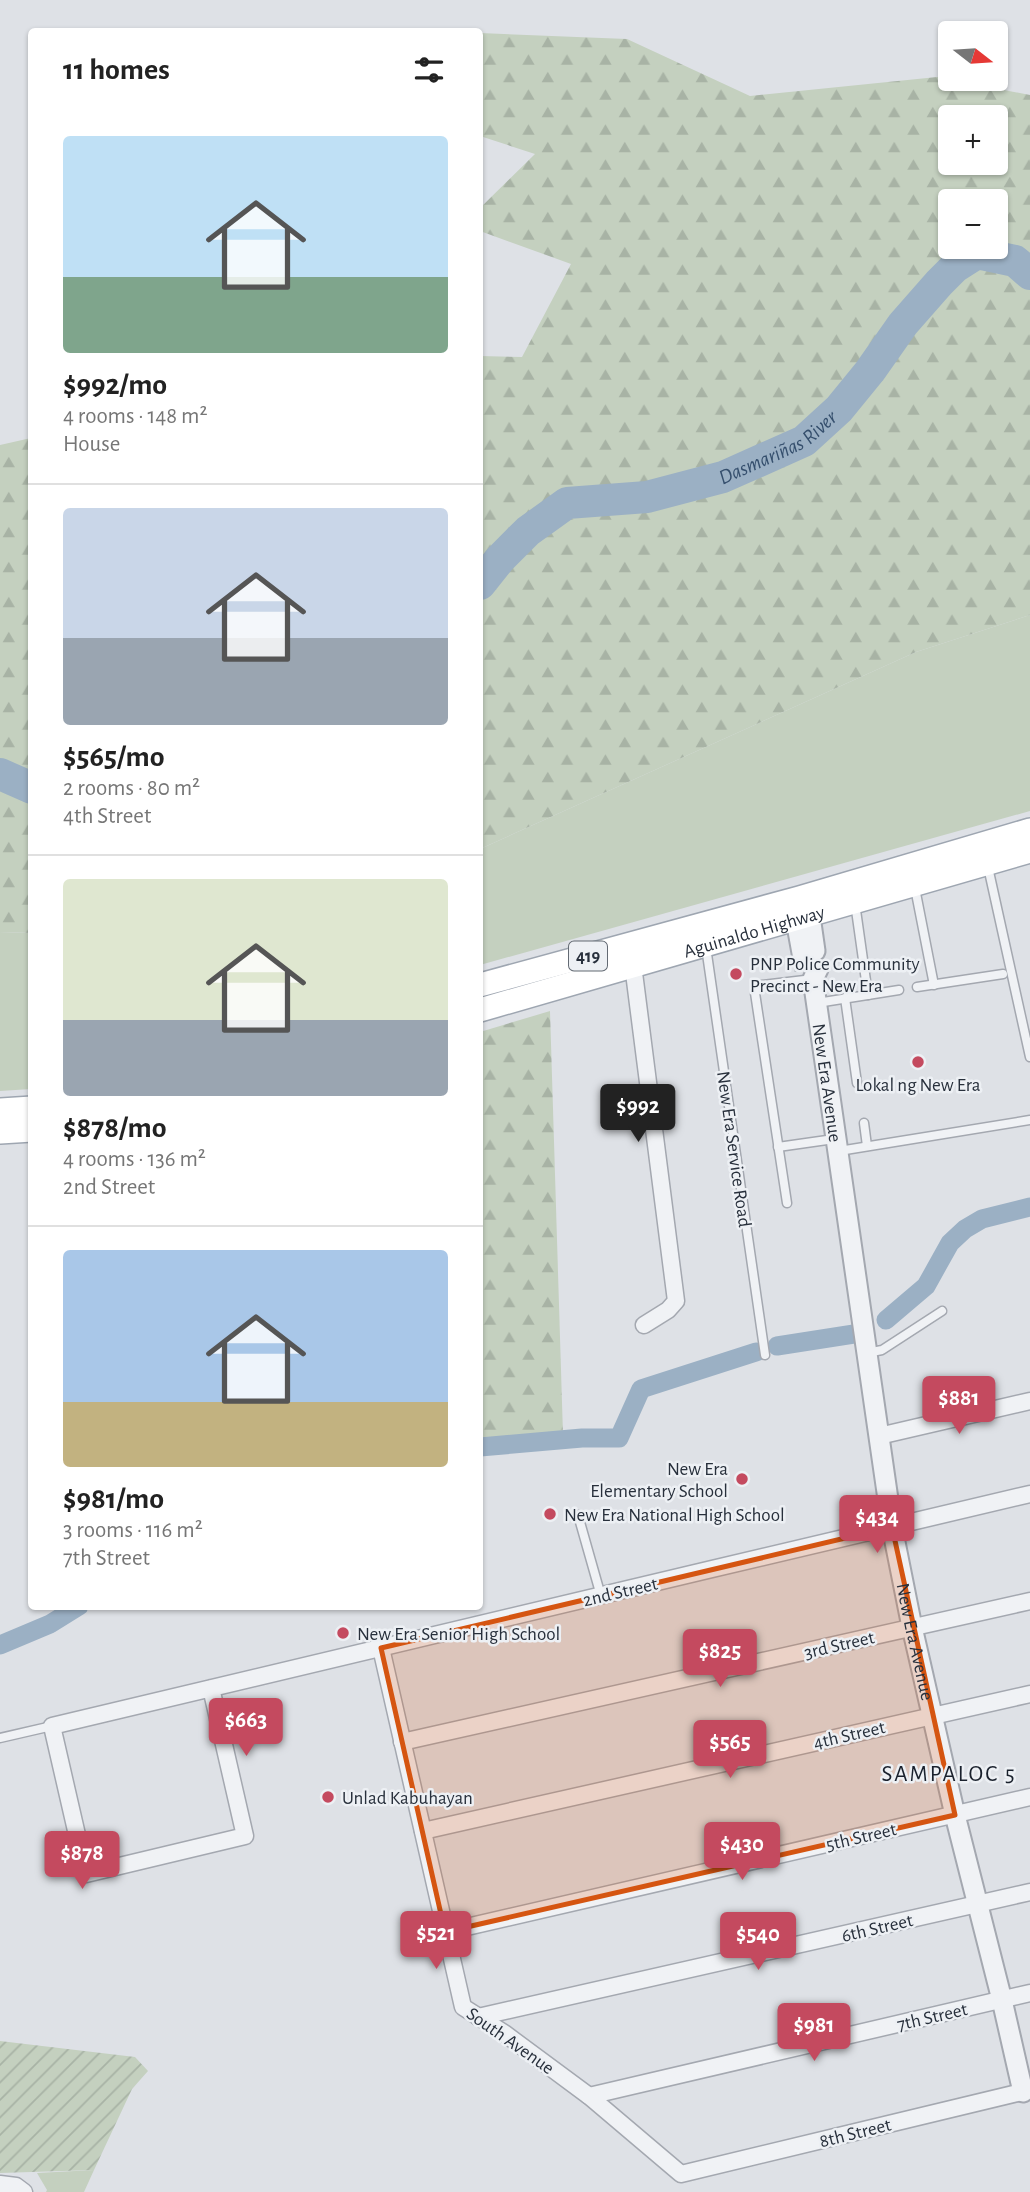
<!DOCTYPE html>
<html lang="en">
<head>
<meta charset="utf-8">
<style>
  body { margin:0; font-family:"Alegreya Sans",sans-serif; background:#f6f6f6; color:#222; height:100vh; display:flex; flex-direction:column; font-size:26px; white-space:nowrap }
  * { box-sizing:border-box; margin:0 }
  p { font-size:23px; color:#767676 }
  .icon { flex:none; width:38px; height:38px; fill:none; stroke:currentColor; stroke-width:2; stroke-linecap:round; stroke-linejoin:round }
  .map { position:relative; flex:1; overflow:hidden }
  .details { position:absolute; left:28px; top:28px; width:455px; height:1582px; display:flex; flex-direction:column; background:#fff; border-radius:7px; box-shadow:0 2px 5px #0004 }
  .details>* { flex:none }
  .needle { width:46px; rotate:107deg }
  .controls { position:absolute; left:938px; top:21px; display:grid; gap:14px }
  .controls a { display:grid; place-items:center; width:70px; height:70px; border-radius:7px; background:#fff; box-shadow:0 2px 5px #0004; font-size:35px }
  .price { position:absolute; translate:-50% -60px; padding:0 16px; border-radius:7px; background:#c44a5f; color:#fff; font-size:23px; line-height:46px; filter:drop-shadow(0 2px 4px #0008) }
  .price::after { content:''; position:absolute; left:50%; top:42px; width:21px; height:16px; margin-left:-10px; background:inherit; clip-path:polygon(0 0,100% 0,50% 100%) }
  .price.on { background:#222; color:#fff }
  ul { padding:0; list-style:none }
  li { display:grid; align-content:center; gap:14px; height:371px; padding:0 35px }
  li+li { border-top:2px solid #e0e0e0 }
  li span { display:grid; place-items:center; height:217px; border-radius:7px; color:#555 }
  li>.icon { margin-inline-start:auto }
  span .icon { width:126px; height:126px; fill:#fffc; stroke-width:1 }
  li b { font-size:30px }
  h2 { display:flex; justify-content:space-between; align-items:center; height:84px; padding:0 35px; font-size:30px }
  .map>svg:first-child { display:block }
  .grass { fill:#c4d0bf }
  .forest { fill:url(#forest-firs); fill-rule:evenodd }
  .garden { fill:url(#garden-furrows) }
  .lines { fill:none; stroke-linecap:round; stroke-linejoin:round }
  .canal { stroke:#9bb0c4; stroke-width:19 }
  .river { stroke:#9bb0c4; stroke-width:32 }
  .tertiary-tunnel { stroke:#babec4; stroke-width:19; stroke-dasharray:19 10; stroke-linecap:butt }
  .service-casing { stroke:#a4a8b0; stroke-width:11 }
  .minor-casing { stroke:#a4a8b0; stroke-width:19 }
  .tertiary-casing { stroke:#a4a8b0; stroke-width:23 }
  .primary-casing { stroke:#9ea6b1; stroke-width:26 }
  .service { stroke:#f0f2f5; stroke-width:8 }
  .minor { stroke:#f0f2f5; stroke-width:16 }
  .tertiary { stroke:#f0f2f5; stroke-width:19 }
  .primary { stroke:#fff; stroke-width:23 }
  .marked { fill:#d55511; fill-opacity:0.2; stroke:#d55511; stroke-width:5; stroke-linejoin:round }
  .poi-dot { fill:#c44a5f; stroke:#edf0f4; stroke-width:2.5 }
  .labels { text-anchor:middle; stroke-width:5; stroke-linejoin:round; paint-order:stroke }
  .shield { fill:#edf0f4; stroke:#636a73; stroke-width:2 }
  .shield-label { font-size:18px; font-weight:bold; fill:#28303c }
  .street-label { font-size:19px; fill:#28303c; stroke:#edf0f4 }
  .poi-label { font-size:19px; fill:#28303c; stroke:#edf0f4; text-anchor:start }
  .water-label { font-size:21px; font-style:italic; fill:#354f6d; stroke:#edf0f4 }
  .quarter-label { font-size:23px; letter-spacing:2px; fill:#1a212d; stroke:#edf0f4 }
</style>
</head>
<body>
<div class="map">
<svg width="1030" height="2192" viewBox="0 0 1030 2192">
  <defs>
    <pattern id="forest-firs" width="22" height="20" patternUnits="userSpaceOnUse" patternTransform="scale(1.75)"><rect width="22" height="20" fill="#c4d0bf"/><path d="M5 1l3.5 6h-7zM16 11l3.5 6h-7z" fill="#a8b3a5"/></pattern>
    <pattern id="garden-furrows" width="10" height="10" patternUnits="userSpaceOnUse" patternTransform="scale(1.75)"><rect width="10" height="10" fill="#c4d0bf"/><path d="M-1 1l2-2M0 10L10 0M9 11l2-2" fill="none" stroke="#a8b3a5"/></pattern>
  </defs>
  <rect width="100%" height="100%" fill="#dee1e6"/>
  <g class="grass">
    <polygon points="1030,615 1030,811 480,965 480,849 916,652"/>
    <polygon points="0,932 31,933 31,1089 0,1091"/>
    <polygon points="94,2170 84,2192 46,2192 47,2190 37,2173"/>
  </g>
  <g class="forest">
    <path d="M 480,33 L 627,39 L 750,96 L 937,77 L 1030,95 L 1030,615 L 916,652 L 480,849 L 480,356 L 522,357 L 571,264 L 480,231 L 480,208 L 535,154 L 480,136 ZM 996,117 L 996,163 L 950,163 L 950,117 ZM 950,201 L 996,201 L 996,247 L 950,247 Z"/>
    <polygon points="31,438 32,933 0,932 0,445"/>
    <polygon points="550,1011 563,1435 480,1438 480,1032"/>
  </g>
  <polygon class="garden" points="0,2041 135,2057 148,2071 132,2089 94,2170 0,2173"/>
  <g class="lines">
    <g class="canal">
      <polyline points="886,1320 926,1286 950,1243 965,1229 982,1219 1030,1207"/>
      <polyline points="777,1346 854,1334"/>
      <polyline points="480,1447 582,1438 619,1438 641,1389 756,1352"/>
      <polyline points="0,1645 50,1624 79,1606"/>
    </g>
    <g class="river">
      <path id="s1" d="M 480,584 L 500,559 L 528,531 L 567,503 L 647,497 L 723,477 L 804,441 L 839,409 L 870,371 L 903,324 L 939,283 L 955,267 L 977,253 L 1015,261 L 1030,274"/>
      <polyline points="0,774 32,788"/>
    </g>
    <polyline class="tertiary-tunnel" points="802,953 804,971"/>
    <g class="service-casing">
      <g id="service">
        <polyline points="988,867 1030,1057"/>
        <polyline points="915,888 934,985"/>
        <polyline points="855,903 868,995"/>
        <polyline points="706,947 765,1355"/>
        <polyline points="917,987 1003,974"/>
        <polyline points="845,998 857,1083"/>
        <polyline points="817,1003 899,990"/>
        <polyline points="864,1123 867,1146"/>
        <polyline points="778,1147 834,1139"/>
        <polyline points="839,1151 1030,1120"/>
        <polyline points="787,1203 755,993 762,985 813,979"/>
        <polyline points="867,1353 882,1350 942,1311"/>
        <polyline points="578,1515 601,1596"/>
        <polyline points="0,1738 52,1726"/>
      </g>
    </g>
    <g class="minor-casing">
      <g id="minor">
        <polyline points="633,965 676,1301 668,1310 644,1325"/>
        <polyline points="879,1436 1030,1401"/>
        <polyline points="381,1648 463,2007 504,2033 589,2096 681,2174 1030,2090"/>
        <polyline points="211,1688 245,1836 86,1874 52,1726 712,1569 1030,1494"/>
        <polyline points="402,1742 1030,1601"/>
        <polyline points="423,1831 1030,1694"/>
        <polyline points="445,1932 1030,1797"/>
        <polyline points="478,2017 1030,1892"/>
        <polyline points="589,2096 1030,1993"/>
        <polyline points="0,2184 16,2186 24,2192"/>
      </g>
    </g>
    <g class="tertiary-casing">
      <g id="tertiary">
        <polyline points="810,916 815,951"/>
        <polyline points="796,920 802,953"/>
        <path id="s2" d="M 818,969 L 813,979 L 892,1527 L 912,1627 L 955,1815 L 1002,2000 L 1023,2092"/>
      </g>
    </g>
    <g class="primary-casing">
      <g id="primary">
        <polyline points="480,985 799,898 1030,830"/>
        <path id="s3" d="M 480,1010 L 1030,851"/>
        <polyline points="0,1110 32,1108"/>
        <polyline points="0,1132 32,1130"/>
      </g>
    </g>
    <use href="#service" class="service"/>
    <use href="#minor" class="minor"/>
    <use href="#tertiary" class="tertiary"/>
    <use href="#primary" class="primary"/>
  </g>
  <path class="marked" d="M 892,1527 L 955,1815 L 445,1932 L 381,1648 Z"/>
  <g class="poi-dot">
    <circle cx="736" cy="974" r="7"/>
    <circle cx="918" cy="1062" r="7"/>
    <circle cx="742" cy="1479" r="7"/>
    <circle cx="550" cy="1514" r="7"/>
    <circle cx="343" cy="1633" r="7"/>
    <circle cx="328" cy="1797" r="7"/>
  </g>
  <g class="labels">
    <rect class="shield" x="569" y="941.5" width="38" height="29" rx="5"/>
    <g class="shield-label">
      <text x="588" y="962">419</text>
    </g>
    <g class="street-label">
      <text dy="7" stroke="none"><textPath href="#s3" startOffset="285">Aguinaldo Highway</textPath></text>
      <text dy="7" stroke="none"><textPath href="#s2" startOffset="116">New Era Avenue</textPath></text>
      <text transform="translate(735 1149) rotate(82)" y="7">New Era Service Road</text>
      <text transform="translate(620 1591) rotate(-13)" y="7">2nd Street</text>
      <text dy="7" stroke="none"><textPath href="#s2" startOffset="682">New Era Avenue</textPath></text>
      <text transform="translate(839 1644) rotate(-13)" y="7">3rd Street</text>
      <text transform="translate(849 1734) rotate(-13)" y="7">4th Street</text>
      <text transform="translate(861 1836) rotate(-13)" y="7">5th Street</text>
      <text transform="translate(877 1927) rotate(-13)" y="7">6th Street</text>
      <text transform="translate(932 2016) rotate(-13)" y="7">7th Street</text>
      <text transform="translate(511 2040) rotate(35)" y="7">South Avenue</text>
      <text transform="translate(855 2132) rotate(-14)" y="7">8th Street</text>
    </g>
    <g class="poi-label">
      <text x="750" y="970">PNP Police Community<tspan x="750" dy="22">Precinct - New Era</tspan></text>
      <text x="918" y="1091" text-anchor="middle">Lokal ng New Era</text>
      <text x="728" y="1475" text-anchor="end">New Era<tspan x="728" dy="22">Elementary School</tspan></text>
      <text x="564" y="1521">New Era National High School</text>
      <text x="357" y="1640">New Era Senior High School</text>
      <text x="342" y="1804">Unlad Kabuhayan</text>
    </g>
    <g class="water-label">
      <text dy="7" stroke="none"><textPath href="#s1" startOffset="341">Dasmariñas River</textPath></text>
    </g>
    <g class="quarter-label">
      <text x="949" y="1781">SAMPALOC 5</text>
    </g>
  </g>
</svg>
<div class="controls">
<a><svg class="needle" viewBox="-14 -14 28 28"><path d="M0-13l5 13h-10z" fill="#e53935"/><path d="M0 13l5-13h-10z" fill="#767676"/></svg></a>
<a>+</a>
<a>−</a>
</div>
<b class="price on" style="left:638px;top:1144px">$992</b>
<b class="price" style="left:959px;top:1436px">$881</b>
<b class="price" style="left:877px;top:1555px">$434</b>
<b class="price" style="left:720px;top:1689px">$825</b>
<b class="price" style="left:246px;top:1758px">$663</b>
<b class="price" style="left:730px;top:1780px">$565</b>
<b class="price" style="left:742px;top:1882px">$430</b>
<b class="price" style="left:82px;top:1891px">$878</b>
<b class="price" style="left:436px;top:1971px">$521</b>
<b class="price" style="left:758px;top:1972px">$540</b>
<b class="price" style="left:814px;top:2063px">$981</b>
<section class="details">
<h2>11 homes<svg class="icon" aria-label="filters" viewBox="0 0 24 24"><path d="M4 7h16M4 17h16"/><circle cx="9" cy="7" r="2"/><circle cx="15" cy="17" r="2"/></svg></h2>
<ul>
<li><span style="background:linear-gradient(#bfe0f5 65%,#7fa58c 0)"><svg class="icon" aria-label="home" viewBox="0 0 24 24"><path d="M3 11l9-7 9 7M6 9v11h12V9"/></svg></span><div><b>$992/mo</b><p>4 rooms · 148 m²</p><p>House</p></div></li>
<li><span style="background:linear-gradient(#c9d6e8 60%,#9aa5b1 0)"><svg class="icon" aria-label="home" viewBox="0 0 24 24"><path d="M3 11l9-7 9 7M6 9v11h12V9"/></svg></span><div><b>$565/mo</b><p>2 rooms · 80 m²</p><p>4th Street</p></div></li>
<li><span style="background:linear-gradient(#dfe7d0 65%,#9aa5b1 0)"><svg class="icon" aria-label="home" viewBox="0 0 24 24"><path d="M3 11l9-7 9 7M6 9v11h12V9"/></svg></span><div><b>$878/mo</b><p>4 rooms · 136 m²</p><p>2nd Street</p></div></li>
<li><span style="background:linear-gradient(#a9c7e8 70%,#c2b280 0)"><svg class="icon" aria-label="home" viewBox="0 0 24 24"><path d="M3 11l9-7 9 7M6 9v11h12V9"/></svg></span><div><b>$981/mo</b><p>3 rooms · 116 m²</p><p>7th Street</p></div></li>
</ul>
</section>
</div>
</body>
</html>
